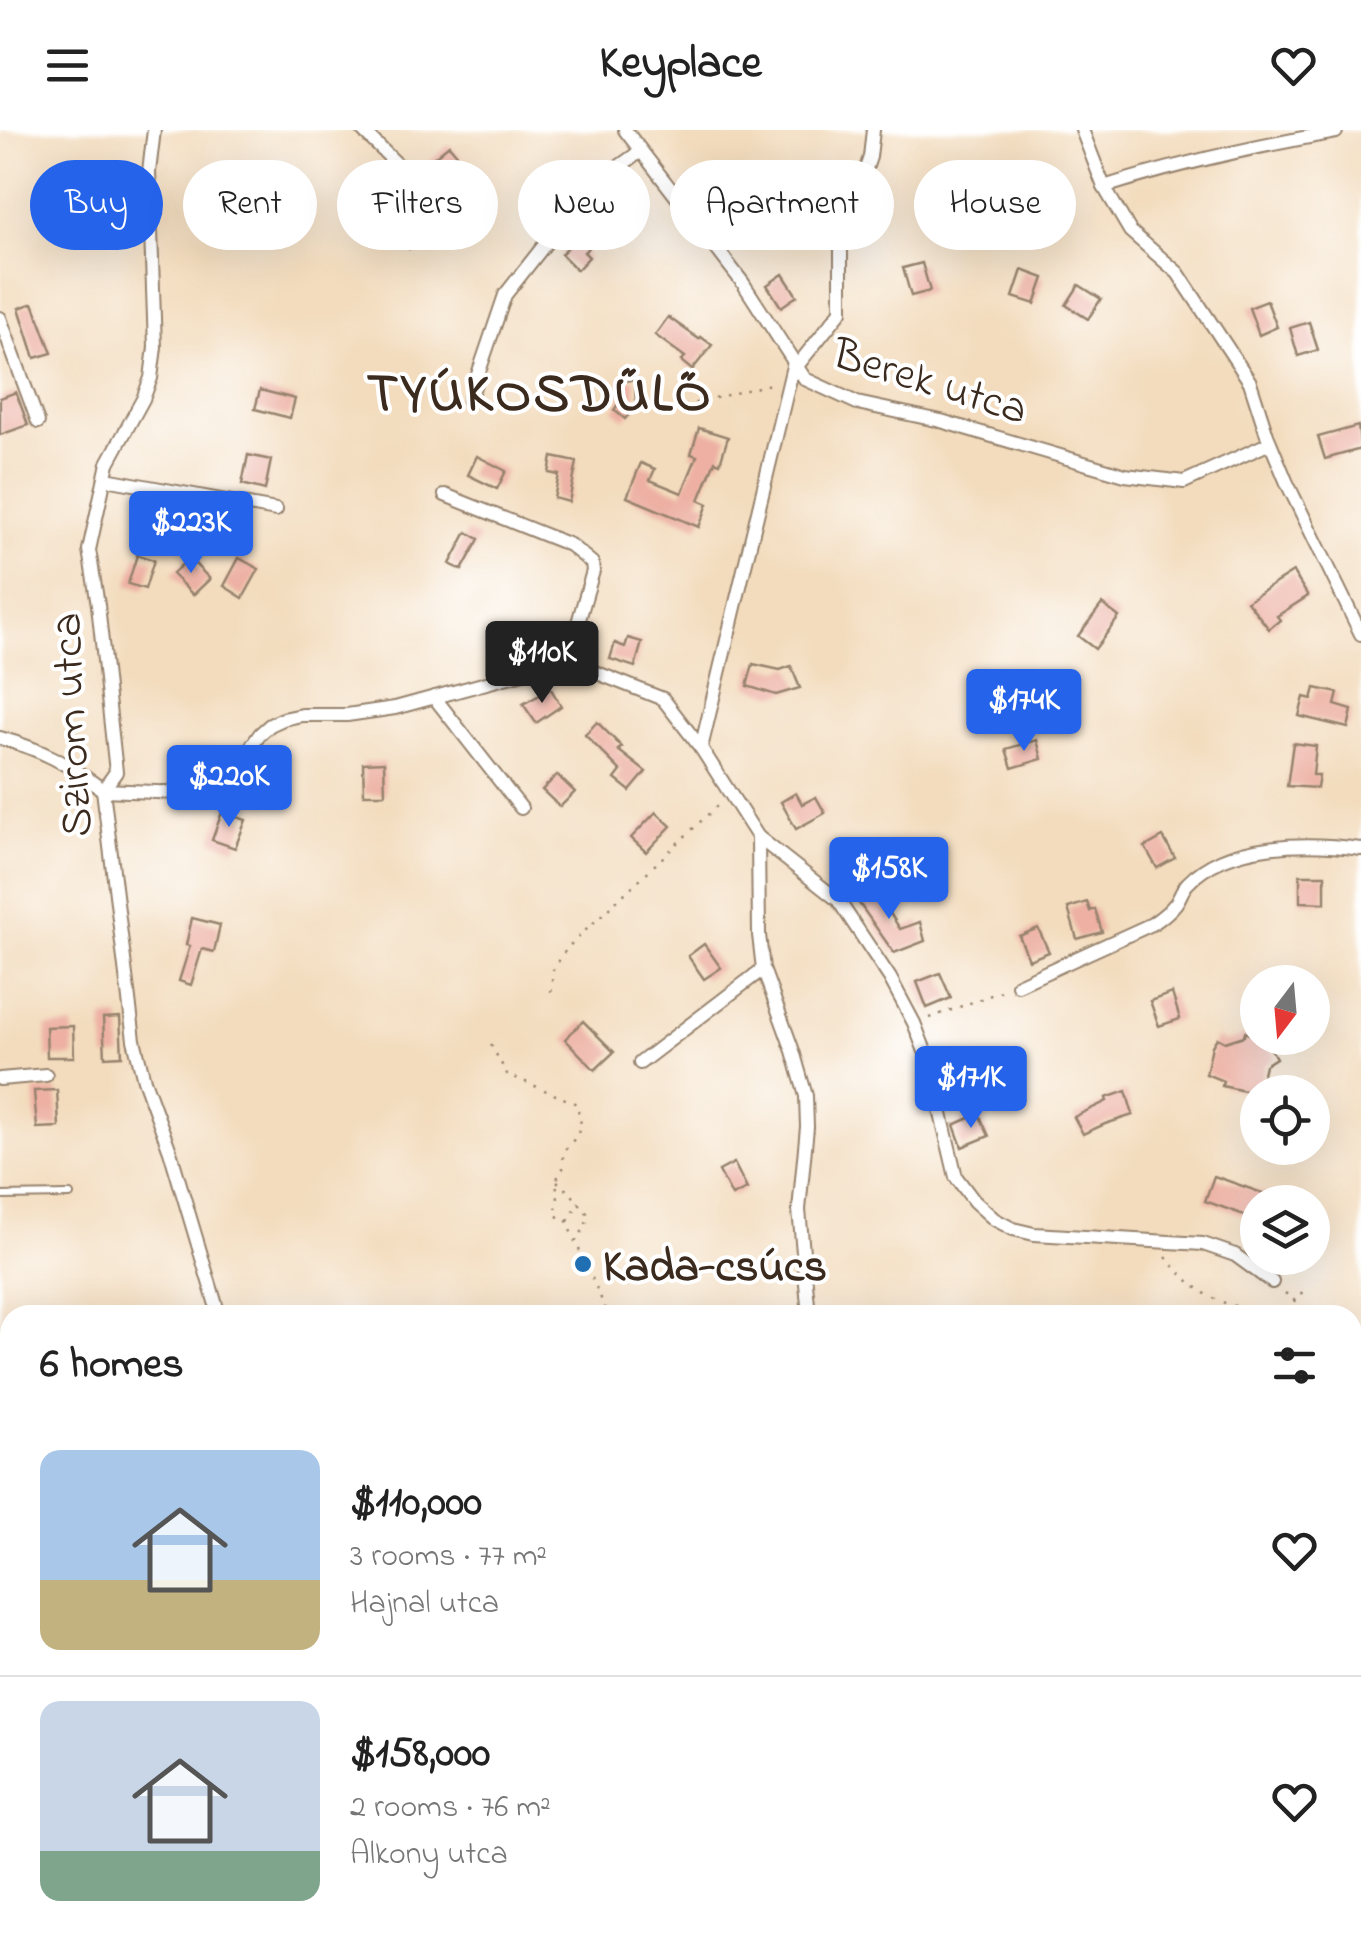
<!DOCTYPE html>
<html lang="en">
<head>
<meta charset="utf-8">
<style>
  body { margin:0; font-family:"Indie Flower",sans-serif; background:#f6f6f6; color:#222; height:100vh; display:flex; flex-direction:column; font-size:38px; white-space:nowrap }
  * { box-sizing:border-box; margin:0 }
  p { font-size:32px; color:#767676 }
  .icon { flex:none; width:55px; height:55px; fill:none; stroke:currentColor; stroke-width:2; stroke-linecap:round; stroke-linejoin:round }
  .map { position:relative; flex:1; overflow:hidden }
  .panel { position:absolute; left:0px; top:1175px; width:1362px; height:640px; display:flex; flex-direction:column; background:#fff; border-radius:30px 30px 0 0; box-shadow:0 10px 40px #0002 }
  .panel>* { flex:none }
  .top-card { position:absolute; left:30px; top:30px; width:1302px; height:90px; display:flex; gap:20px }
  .needle { width:65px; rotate:196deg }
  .controls { position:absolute; left:1240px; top:835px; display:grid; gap:20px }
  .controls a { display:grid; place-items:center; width:90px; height:90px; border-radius:50%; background:#fff; box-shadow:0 10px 40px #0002; font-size:50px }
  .price { position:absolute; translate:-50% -85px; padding:0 22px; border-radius:10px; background:#2563eb; color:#fff; font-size:32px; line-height:65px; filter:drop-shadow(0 2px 5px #0008) }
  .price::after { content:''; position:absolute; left:50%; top:60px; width:30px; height:22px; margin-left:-15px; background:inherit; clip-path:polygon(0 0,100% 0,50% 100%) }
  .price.current { background:#222; color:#fff }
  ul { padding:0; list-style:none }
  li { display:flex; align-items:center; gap:30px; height:250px; padding:0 40px }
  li+li { border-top:2px solid #e0e0e0 }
  li span { display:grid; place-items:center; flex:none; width:280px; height:200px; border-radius:20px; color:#555 }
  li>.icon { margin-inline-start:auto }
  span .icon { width:120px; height:120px; fill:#fffc; stroke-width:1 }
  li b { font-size:42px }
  h2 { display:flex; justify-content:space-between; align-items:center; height:120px; padding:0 40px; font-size:42px }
  .tag { padding:0 35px; border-radius:45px; background:#fff; box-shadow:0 10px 40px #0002; font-size:35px; line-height:90px }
  .tag.current { background:#2563eb; color:#fff }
  header { display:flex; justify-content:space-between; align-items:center; height:130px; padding:0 40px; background:#fff; font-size:45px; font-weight:700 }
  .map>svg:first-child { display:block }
  .forest { fill:#86b974; stroke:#607249; stroke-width:2.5 }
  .building { fill:#edb0a3 }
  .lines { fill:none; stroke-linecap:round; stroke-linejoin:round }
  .lane-casing { stroke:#97836e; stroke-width:10 }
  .street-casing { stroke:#97836e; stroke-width:16 }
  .path { stroke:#97836e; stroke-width:2.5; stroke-dasharray:2.5 8; stroke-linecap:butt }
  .lane { stroke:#fff; stroke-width:6 }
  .street { stroke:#fff; stroke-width:12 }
  .poi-dot { fill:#1f6fb2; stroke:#fff; stroke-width:4 }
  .labels { text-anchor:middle; stroke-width:8; stroke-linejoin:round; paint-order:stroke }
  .street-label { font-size:45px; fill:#3b2a1e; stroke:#fff }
  .poi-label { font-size:45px; font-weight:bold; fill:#3b2a1e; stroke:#fff; text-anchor:start }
  .district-label { font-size:55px; font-weight:bold; letter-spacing:2.5px; fill:#3b2a1e; stroke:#fff }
</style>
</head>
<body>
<header><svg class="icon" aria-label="menu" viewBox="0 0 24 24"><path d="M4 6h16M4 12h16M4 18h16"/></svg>Keyplace<svg class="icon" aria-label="heart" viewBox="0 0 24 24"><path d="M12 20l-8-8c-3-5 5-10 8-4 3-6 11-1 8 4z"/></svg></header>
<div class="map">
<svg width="1361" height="1815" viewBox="0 0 1361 1815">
  <rect width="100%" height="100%" fill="#fff"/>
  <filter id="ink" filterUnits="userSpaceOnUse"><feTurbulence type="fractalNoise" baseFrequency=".01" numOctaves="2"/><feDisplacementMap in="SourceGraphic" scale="20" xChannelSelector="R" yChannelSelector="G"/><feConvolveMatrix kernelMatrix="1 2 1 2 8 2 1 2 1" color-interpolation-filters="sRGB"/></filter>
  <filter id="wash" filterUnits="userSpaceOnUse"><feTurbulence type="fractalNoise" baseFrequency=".0048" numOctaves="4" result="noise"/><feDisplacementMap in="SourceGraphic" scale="40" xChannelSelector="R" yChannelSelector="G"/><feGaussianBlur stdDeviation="2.25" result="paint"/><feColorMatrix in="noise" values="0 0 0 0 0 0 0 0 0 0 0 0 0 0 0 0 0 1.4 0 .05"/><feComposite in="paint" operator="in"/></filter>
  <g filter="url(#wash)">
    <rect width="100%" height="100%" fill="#f3dcbd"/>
    <g class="forest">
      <polygon points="10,1680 10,1805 753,1805 795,1815 5,1815 0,1790 0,1683"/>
      <polygon points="861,1805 969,1805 971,1815 859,1815"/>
    </g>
    <g id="blocks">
      <g class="building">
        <polygon points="449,15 465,34 443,54 426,34"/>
        <polygon points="411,80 429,99 409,119 390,100"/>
        <polygon points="755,81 773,96 757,116 738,102"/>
        <polygon points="583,102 594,112 584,122 589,127 577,140 561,124"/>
        <polygon points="922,133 930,161 911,166 903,138"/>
        <polygon points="1022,140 1044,148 1035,174 1013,167"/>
        <polygon points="783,144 797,166 781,177 767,155"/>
        <polygon points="1079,155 1101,169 1088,189 1066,175"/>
        <polygon points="1267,171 1277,197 1259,205 1249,178"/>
        <polygon points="33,173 52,223 35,228 19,178"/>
        <polygon points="668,187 699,209 701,207 712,215 692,240 681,231 685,227 655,205"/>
        <polygon points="1309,192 1318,220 1298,226 1290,198"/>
        <polygon points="635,249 636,276 625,289 614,280 621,270 621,252"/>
        <polygon points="260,260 295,269 290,288 255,279"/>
        <polygon points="16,262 28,295 0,305 0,268"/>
        <polygon points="1358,296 1361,319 1325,329 1318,307"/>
        <polygon points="699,298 728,307 720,333 715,331 699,370 708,374 699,397 627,367 641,333 655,339 650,350 682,363 697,326 691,324"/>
        <polygon points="248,325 271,330 265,360 242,354"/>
        <polygon points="477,326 506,341 497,359 468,345"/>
        <polygon points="552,327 577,332 569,372 554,368 559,345 549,343"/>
        <polygon points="467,402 479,409 462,440 450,434"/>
        <polygon points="137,425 154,430 145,459 128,454"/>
        <polygon points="189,428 210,449 193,465 172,444"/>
        <polygon points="239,428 259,439 243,468 224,456"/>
        <polygon points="1293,442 1308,466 1277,486 1280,490 1269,499 1247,471"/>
        <polygon points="1102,474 1119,487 1095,519 1078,506"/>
        <polygon points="628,508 642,512 635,537 610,529 615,513 625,517"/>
        <polygon points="753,534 780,540 791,536 800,558 776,565 747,556"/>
        <polygon points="1315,558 1338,563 1335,575 1352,580 1348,598 1299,586 1304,567 1312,569"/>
        <polygon points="551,559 561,576 536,593 523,574"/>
        <polygon points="597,592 622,617 618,620 646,642 630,661 615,649 621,641 585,605"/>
        <polygon points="1037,610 1042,629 1012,638 1006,619"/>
        <polygon points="1293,613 1316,616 1313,645 1319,645 1317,658 1287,656"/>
        <polygon points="384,632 385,664 364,664 363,633"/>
        <polygon points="557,645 575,662 560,677 542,660"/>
        <polygon points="796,663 802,674 816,667 825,683 796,699 781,672"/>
        <polygon points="222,682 246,690 235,718 212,710"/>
        <polygon points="656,682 671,696 646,722 631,708"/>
        <polygon points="1163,707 1175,728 1157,738 1145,717"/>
        <polygon points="1300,745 1325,745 1325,773 1300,772"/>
        <polygon points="872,755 900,799 920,792 925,811 894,823 854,766"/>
        <polygon points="1087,772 1090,781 1095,779 1102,802 1077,809 1068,778"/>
        <polygon points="192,788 220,795 214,822 202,819 191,855 179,851 190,816 186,815"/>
        <polygon points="1038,798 1049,822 1029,830 1019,806"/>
        <polygon points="704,814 721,838 704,849 688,826"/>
        <polygon points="940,843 951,868 927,878 917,852"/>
        <polygon points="1172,863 1180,889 1159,896 1150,871"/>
        <polygon points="120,887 122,926 105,927 103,888"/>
        <polygon points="583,891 614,922 595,940 565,909"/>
        <polygon points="73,896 74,927 47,927 46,897"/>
        <polygon points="1245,902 1258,908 1265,908 1276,928 1265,935 1258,964 1222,956 1223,951 1206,944 1212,916 1217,908 1225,912 1244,906"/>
        <polygon points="57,960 59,997 37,998 34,961"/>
        <polygon points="1126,961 1133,985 1105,994 1083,1004 1074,987 1107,971 1106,968"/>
        <polygon points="979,984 989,1006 962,1017 954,995"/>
        <polygon points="734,1033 747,1059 732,1066 719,1041"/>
        <polygon points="1214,1046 1285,1071 1285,1072 1258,1072 1258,1090 1205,1071"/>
      </g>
    </g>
  </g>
  <g filter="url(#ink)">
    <use href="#blocks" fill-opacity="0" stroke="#97836e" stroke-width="2.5"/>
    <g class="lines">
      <g class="lane-casing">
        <polyline id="lane" points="0,1066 70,1065"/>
      </g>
      <g class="street-casing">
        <g id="street">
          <polyline points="154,0 149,42 155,217 151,248 143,269 108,333 89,420 98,475 116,642 103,660 134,910 144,950 170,1021 219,1185"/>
          <polyline points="362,0 410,47"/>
          <polyline points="625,0 743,153 805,249 857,273 941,291 1125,345 1184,352 1270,313"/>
          <polyline points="1082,0 1104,57 1130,101 1178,143 1250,252 1267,305 1287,353 1361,504"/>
          <path d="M 1104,57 C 1180,33 1257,16 1336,2"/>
          <polyline points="0,188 38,292"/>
          <polyline points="797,236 841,181 841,113 870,27 873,0"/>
          <polyline points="469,271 505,165 590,57 641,21"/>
          <polyline points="106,349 276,380"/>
          <polyline points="445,365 570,415 592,433 593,441 567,531"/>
          <polyline points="434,567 521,678"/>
          <path d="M 0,608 C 43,620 67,633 103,660"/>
          <polyline points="701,618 794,232"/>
          <polyline points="103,660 182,663 211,657 232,644 260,604 270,595 283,589 302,585 347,585 395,578 567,531 663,569 701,618 758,707 759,805 763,839 793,921 806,966 807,997 799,1080 809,1185"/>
          <polyline points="758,707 838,770 890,848 914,893 928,929 956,1047 974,1071 994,1089 1013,1099 1034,1104 1203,1114 1235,1125 1272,1152"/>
          <path d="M 1018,855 L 1152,794 C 1161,788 1169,782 1176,773 C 1181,766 1182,759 1188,753 C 1228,711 1308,712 1361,719"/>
          <polyline points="640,933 763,839"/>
          <polyline points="0,949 46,945"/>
          <polyline points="0,1392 10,1389"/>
          <polyline points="1100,1805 1100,1815"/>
          <polyline points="1217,1805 1219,1815"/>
          <polyline points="0,1809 2,1815"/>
        </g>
      </g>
      <g class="path">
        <polyline points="664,281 774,253"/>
        <polyline points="551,862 553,840 567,818 718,675"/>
        <polyline points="930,888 1007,859"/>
        <path d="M 491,915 L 507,944 L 577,974 L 581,994 L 577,1006 L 563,1022 L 563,1039 L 556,1050 L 558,1069 L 555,1085 L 568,1092 C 572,1110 582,1122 588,1139 C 595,1154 601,1170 609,1185"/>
        <polyline points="557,1051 575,1068 587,1083 586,1096 575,1112"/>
        <polyline points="568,1091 579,1072"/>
        <path d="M 1166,1127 C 1199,1166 1219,1176 1269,1182"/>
        <polyline points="1285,1163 1295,1171 1307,1158"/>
      </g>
      <use href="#lane" class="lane"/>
      <use href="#street" class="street"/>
    </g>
  </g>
  <circle class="poi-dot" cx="583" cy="1134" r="10"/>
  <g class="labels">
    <g class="street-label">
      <text transform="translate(931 249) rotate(17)" y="16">Berek utca</text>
      <text transform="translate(69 595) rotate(-93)" y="16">Szirom utca</text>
    </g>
    <g class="poi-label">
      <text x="603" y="1150">Kada-csúcs</text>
    </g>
    <g class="district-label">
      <text x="540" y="280">TYÚKOSDŰLŐ</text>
    </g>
  </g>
</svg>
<div class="controls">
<a><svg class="needle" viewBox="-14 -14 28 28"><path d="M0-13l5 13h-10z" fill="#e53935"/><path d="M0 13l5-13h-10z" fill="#767676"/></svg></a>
<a><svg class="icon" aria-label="locate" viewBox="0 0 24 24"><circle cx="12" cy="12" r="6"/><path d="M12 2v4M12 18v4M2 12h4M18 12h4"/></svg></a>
<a><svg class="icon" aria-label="layers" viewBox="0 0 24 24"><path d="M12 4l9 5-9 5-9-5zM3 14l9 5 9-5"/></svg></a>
</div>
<b class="price" style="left:191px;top:446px">$223K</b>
<b class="price current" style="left:542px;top:576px">$110K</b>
<b class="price" style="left:1024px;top:624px">$174K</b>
<b class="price" style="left:229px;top:700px">$220K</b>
<b class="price" style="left:889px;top:792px">$158K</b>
<b class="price" style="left:971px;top:1001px">$171K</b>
<div class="top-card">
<a class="tag current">Buy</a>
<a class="tag">Rent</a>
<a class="tag">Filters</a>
<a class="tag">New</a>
<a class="tag">Apartment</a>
<a class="tag">House</a>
</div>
<section class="panel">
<h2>6 homes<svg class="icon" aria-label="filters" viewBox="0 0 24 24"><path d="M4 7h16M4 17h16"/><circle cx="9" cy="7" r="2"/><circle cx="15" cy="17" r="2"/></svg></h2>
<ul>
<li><span style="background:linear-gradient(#a9c7e8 65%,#c2b280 0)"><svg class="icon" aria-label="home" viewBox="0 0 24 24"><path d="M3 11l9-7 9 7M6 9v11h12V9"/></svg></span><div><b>$110,000</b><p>3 rooms · 77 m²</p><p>Hajnal utca</p></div><svg class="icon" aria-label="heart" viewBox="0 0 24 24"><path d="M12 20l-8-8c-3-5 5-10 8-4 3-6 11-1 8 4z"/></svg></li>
<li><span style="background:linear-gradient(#c9d6e8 75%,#7fa58c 0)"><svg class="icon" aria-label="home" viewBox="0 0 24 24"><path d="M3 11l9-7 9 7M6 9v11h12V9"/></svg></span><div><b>$158,000</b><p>2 rooms · 76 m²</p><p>Alkony utca</p></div><svg class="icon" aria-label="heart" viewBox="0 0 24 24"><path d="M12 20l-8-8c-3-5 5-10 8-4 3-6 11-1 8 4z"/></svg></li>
</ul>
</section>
</div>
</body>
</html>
